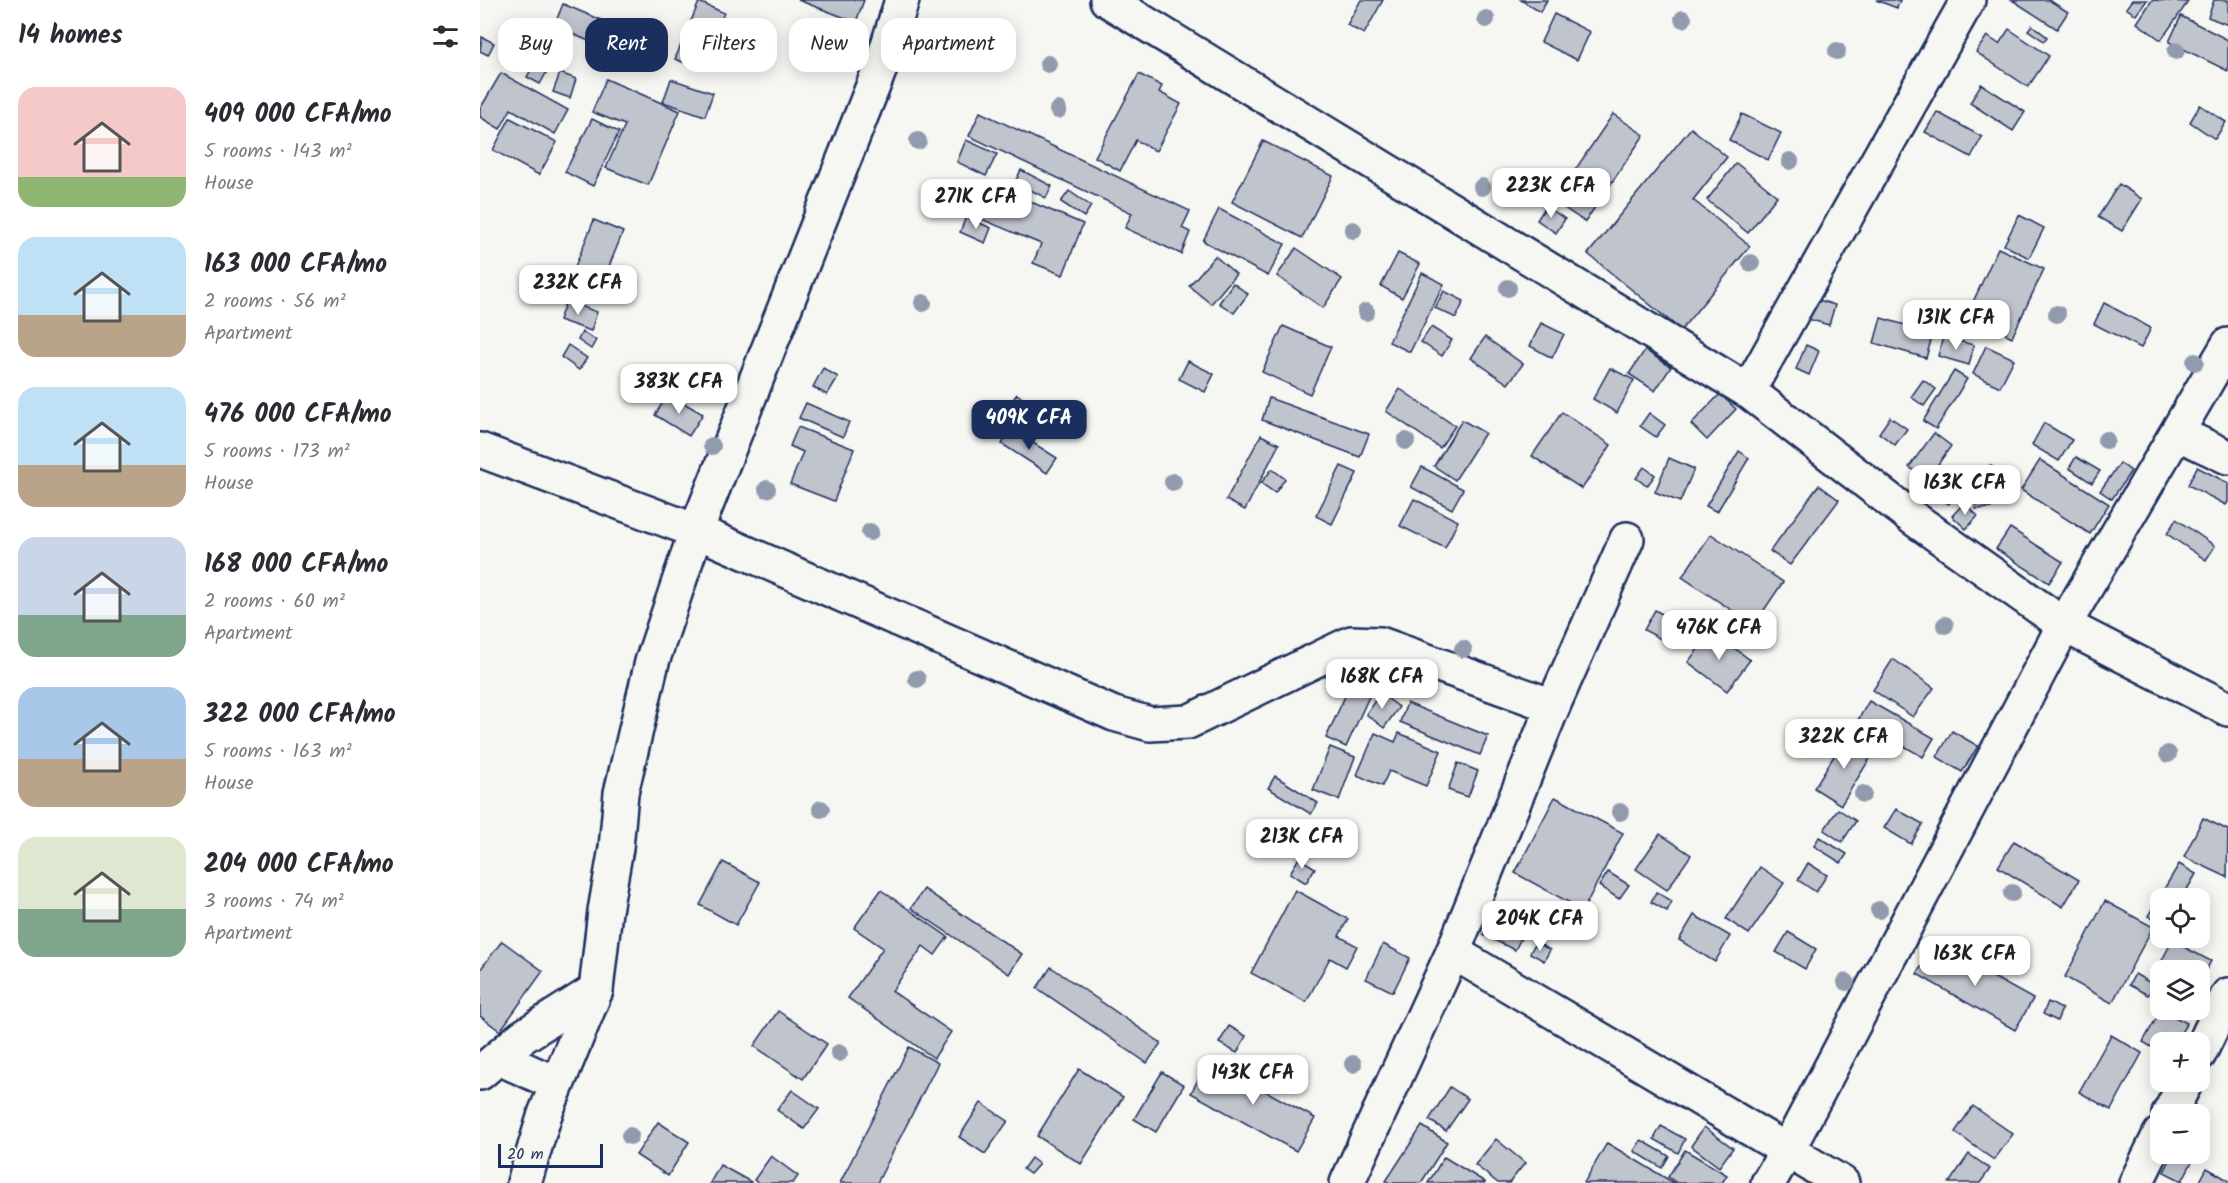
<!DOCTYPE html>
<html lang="en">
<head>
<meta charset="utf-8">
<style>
  body { margin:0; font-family:Kalam,sans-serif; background:#f2f2f3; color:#2b2b33; height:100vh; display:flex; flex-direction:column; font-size:22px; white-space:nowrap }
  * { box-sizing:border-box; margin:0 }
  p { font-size:20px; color:#7c7c81 }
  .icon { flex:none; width:33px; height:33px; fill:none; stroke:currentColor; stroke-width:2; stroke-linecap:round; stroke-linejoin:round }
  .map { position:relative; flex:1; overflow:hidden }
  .side { display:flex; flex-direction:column; background:#fff; width:480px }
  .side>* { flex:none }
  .guide { position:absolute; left:18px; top:18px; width:570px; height:54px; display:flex; gap:12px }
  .controls { position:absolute; left:1670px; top:888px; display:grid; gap:12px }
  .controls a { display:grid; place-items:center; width:60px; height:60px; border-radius:12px; background:#fff; box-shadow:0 3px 15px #0003; font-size:30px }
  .scale { position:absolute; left:18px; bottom:15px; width:105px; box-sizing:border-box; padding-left:6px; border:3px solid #1b2f5e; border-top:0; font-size:16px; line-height:21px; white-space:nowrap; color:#1b2f5e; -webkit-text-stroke:4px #f6f6f2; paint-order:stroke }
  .price { position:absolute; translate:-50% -51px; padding:0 14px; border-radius:12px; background:#fff; color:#222; font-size:20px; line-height:39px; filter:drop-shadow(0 2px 3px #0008) }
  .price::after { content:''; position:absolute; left:50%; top:36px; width:18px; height:14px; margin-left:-9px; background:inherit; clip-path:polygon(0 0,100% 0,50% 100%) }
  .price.active { background:#1b2f5e; color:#fff }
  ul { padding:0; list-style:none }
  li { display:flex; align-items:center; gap:18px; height:150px; padding:0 18px }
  li span { display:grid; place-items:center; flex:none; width:168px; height:120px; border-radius:18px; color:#555 }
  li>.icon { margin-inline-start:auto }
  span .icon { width:72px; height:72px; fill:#fffc; stroke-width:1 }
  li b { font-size:26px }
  h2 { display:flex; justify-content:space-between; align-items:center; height:72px; padding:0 18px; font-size:26px }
  .chip { padding:0 21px; border-radius:18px; background:#fff; box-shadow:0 3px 15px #0003; font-size:21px; line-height:54px }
  .chip.active { background:#1b2f5e; color:#fff }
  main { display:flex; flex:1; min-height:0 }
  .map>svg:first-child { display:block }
  .building { fill:#c0c4cd; stroke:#1b2f5e; stroke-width:1.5 }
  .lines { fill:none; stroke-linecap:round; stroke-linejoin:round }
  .minor-casing { stroke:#1b2f5e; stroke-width:38 }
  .minor { stroke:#f6f6f2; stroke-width:33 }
  .tree { fill:#929bae }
</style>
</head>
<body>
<main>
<section class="side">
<h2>14 homes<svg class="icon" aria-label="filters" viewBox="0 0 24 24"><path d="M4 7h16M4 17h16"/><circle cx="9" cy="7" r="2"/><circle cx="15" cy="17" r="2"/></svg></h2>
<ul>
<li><span style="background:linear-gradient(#f6c9c9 75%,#8fb573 0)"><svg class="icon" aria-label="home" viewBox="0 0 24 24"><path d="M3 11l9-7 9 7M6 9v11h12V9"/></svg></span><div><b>409 000 CFA/mo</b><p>5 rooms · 143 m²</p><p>House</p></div></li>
<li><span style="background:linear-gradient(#bfe0f5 65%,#b9a48a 0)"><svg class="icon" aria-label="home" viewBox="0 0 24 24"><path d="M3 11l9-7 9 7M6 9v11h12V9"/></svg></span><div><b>163 000 CFA/mo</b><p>2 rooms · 56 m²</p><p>Apartment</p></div></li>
<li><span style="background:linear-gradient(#bfe0f5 65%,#b9a48a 0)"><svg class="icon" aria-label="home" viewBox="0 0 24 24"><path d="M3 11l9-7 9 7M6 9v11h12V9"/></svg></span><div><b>476 000 CFA/mo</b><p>5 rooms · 173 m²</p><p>House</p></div></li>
<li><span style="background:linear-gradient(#c9d6e8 65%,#7fa58c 0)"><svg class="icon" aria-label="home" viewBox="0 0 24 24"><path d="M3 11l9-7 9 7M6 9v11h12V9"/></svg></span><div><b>168 000 CFA/mo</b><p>2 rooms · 60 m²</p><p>Apartment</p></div></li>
<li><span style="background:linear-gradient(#a9c7e8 60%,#b9a48a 0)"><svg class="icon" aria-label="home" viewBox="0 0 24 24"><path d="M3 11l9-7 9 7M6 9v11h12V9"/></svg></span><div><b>322 000 CFA/mo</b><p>5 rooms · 163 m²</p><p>House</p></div></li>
<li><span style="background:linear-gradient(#dfe7d0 60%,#7fa58c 0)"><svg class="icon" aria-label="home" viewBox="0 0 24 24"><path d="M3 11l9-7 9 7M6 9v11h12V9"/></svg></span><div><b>204 000 CFA/mo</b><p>3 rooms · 74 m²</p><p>Apartment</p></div></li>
</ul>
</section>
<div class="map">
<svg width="1748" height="1183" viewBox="0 0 1748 1183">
  <rect width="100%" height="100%" fill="#f6f6f2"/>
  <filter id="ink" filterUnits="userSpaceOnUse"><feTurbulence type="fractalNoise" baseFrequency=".0167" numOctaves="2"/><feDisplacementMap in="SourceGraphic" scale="12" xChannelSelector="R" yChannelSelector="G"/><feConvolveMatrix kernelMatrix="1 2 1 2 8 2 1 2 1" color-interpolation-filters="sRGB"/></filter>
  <g filter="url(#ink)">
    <g class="building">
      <polygon points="318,0 384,0 376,22"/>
      <polygon points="881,0 903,0 884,34 867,25"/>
      <polygon points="1041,0 1067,0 1060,12"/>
      <polygon points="1396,0 1420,0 1417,8"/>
      <polygon points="1532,0 1569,0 1588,12 1577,29"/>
      <polygon points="1652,0 1667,0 1656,15 1646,8"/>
      <polygon points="1672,0 1708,2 1681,40 1657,23"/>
      <polygon points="1734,0 1748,0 1748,25 1728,17"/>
      <polygon points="219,2 244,13 220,69 195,59"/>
      <polygon points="83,4 142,29 132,51 74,26"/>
      <polygon points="1074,14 1110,32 1097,60 1061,42"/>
      <polygon points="1701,16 1748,40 1748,71 1689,42"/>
      <polygon points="1552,25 1567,37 1564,41 1548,30"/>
      <polygon points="1529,29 1569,56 1548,87 1496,52 1507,36 1519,44"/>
      <polygon points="2,37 14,43 8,55 0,51"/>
      <polygon points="56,61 69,68 60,84 47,77"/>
      <polygon points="21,73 88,110 75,134 31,109 20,129 0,117 0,109"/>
      <polygon points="80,73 96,79 90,98 73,92"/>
      <polygon points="659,74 682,86 679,92 701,104 676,151 656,140 640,171 615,157"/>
      <polygon points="126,79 200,111 168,185 126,168 145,125 112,112"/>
      <polygon points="191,79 233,93 225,116 183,102"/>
      <polygon points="1501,84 1545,112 1533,131 1490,103"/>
      <polygon points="1720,105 1746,122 1735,139 1710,122"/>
      <polygon points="500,112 710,211 702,228 710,232 701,254 645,228 652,213 489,136"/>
      <polygon points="1457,112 1502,137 1491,157 1445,132"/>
      <polygon points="1133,114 1164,135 1105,222 1074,201"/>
      <polygon points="1262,114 1301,133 1288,160 1249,140"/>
      <polygon points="30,118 77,142 59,175 13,150"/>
      <polygon points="112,119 139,132 113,186 85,172"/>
      <polygon points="1211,128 1247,157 1213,200 1270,246 1201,330 1108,254"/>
      <polygon points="486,140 517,154 506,176 477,162"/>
      <polygon points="783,141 853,176 822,238 752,202"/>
      <polygon points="1256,163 1297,196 1268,233 1227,200"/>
      <polygon points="541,170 572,186 566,198 535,182"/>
      <polygon points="471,182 532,207 537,196 603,224 583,275 553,263 561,244 463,203"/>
      <polygon points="1639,184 1662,199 1642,231 1618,217"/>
      <polygon points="589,191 611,206 604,217 581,202"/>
      <polygon points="1066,206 1085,219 1076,233 1057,220"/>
      <polygon points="739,209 805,244 788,276 723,241"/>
      <polygon points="1539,215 1564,228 1549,258 1524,245"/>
      <polygon points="486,217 511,228 505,243 480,232"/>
      <polygon points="114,220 143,232 123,281 94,269"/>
      <polygon points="816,248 862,279 843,308 797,276"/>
      <polygon points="1518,248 1564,269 1532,337 1487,315"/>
      <polygon points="918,253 940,264 922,298 901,286"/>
      <polygon points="735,256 756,274 731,304 709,286"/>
      <polygon points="942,273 964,284 930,352 909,342"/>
      <polygon points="753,283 768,294 754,313 739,303"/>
      <polygon points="964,291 984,301 976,318 955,308"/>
      <polygon points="1335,299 1355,305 1349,325 1328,319"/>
      <polygon points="86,301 117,312 111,331 79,320"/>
      <polygon points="1624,303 1671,328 1661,348 1614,324"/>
      <polygon points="1401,318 1453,333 1446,358 1394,343"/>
      <polygon points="1061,323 1084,334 1072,358 1050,346"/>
      <polygon points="803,326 851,347 830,394 782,372"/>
      <polygon points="951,327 972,340 962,356 941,342"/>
      <polygon points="102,332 116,340 111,349 98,340"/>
      <polygon points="1005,337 1043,364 1028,384 991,358"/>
      <polygon points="1463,337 1494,345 1489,365 1458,356"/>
      <polygon points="88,345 107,358 99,370 81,357"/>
      <polygon points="1326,345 1339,351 1329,375 1316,369"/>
      <polygon points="1506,346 1534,359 1520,387 1493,374"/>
      <polygon points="1165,350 1191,367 1175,391 1149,374"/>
      <polygon points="708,361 734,374 725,392 699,379"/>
      <polygon points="343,368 358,377 347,395 333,387"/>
      <polygon points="1130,368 1154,380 1137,413 1113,399"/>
      <polygon points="1474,371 1487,379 1456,429 1443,421"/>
      <polygon points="1443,380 1456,389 1444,406 1431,397"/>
      <polygon points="920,389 975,426 960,448 906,411"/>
      <polygon points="188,394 223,414 209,436 175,415"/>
      <polygon points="537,394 568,418 552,439 521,415"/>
      <polygon points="1240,394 1256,409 1227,440 1211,424"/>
      <polygon points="789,398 889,434 880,457 782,420"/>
      <polygon points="326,403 369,422 363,437 319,418"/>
      <polygon points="1082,412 1131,445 1102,489 1052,456"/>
      <polygon points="1169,413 1185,425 1176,437 1160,426"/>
      <polygon points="1410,417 1427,429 1415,445 1399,433"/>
      <polygon points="982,420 1005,433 975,480 954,466"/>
      <polygon points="1564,423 1592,440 1579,461 1552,445"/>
      <polygon points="318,427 374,449 354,501 310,484 323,452 310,446"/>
      <polygon points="531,429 577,458 567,473 522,444"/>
      <polygon points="1454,433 1471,446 1447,480 1429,467"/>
      <polygon points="781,435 799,444 765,510 746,500"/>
      <polygon points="1259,451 1269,458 1237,512 1226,506"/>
      <polygon points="1596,457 1620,471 1612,483 1589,468"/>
      <polygon points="1189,458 1214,469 1200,502 1175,492"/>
      <polygon points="1560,460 1629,504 1610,534 1541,490"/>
      <polygon points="1640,463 1651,471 1632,499 1620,491"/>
      <polygon points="1510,465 1536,484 1525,499 1500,480"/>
      <polygon points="861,466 877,473 852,524 836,516"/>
      <polygon points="942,467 983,489 972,509 931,487"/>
      <polygon points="1164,467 1175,475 1167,486 1156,478"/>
      <polygon points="1717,467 1748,483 1748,502 1746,505 1708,485"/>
      <polygon points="792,469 805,479 795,493 781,483"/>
      <polygon points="1467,473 1481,482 1469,504 1454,495"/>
      <polygon points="1339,485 1359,500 1310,565 1290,551"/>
      <polygon points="1510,494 1511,508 1496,509 1495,495"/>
      <polygon points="934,499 978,521 965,548 920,526"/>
      <polygon points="1484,503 1498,516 1486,529 1472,516"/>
      <polygon points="1696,519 1735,546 1726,560 1687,534"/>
      <polygon points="1530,528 1583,562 1569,583 1516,549"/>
      <polygon points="1231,534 1303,582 1274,625 1202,577"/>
      <polygon points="1175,610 1191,619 1181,639 1164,630"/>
      <polygon points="1232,631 1270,660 1247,691 1208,662"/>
      <polygon points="1413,659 1454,688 1433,717 1393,690"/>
      <polygon points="872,681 892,690 866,747 846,738"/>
      <polygon points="900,693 919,707 904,728 886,714"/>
      <polygon points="1389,701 1454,738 1443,757 1378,720"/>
      <polygon points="927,703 1008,736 1000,755 920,722"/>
      <polygon points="1472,731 1498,746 1482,772 1457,757"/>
      <polygon points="895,733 915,742 919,733 961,751 946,786 909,771 902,786 877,775"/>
      <polygon points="1367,735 1394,752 1361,805 1334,788"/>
      <polygon points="850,747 875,757 859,800 833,790"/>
      <polygon points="978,763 998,771 988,797 968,790"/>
      <polygon points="795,776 838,803 831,814 788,788"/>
      <polygon points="1075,797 1143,833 1103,910 1035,873"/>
      <polygon points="1358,809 1376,821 1362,842 1344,830"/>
      <polygon points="1416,809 1443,824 1431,844 1404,828"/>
      <polygon points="1723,818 1748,830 1747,877 1704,857"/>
      <polygon points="1180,834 1211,855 1187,890 1156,869"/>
      <polygon points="1339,837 1367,854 1361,863 1334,846"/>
      <polygon points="1534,841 1599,880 1583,907 1518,867"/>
      <polygon points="819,858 835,868 826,883 810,873"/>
      <polygon points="243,862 280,882 256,925 220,905"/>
      <polygon points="1328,863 1347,875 1336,892 1318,880"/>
      <polygon points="1699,864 1716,874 1702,898 1680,898 1680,923 1668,916"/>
      <polygon points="1280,867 1304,883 1269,934 1246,919"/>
      <polygon points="1128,872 1149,885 1139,899 1119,886"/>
      <polygon points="444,889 542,954 529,974 431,908"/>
      <polygon points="401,890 468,937 455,955 443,946 412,991 471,1032 454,1058 368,998 403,948 374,928"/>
      <polygon points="815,890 868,919 859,936 877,946 866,967 850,958 826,1002 771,973"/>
      <polygon points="1176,892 1192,901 1187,911 1171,902"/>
      <polygon points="1625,901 1673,927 1632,1003 1585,977"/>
      <polygon points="1012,914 1046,928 1035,950 1003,935"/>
      <polygon points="1214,915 1250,936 1235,962 1199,940"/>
      <polygon points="1308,932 1336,949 1325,969 1296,952"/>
      <polygon points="22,941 63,971 20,1031 0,1016 0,970"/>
      <polygon points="1692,941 1731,961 1719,984 1719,970 1683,970 1678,968"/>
      <polygon points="1056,942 1070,950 1064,961 1050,953"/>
      <polygon points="903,944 930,958 913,992 886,979"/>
      <polygon points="1454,944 1553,999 1535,1030 1437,974"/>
      <polygon points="571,967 681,1043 667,1063 557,988"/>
      <polygon points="1655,974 1674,985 1668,995 1649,985"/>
      <polygon points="1568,1002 1582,1009 1577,1021 1563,1014"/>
      <polygon points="1681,1010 1707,1023 1695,1042 1680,1042 1680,1052 1663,1042"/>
      <polygon points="298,1011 347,1044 323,1079 274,1046"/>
      <polygon points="749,1026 766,1036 757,1053 739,1043"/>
      <polygon points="1631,1035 1662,1053 1631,1110 1599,1092"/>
      <polygon points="429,1047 458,1063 397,1183 360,1183"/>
      <polygon points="729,1060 835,1118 816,1151 711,1093"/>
      <polygon points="599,1069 643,1097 601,1164 557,1136"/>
      <polygon points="682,1072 704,1085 676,1132 654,1119"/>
      <polygon points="970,1087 988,1099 966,1131 949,1120"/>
      <polygon points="312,1090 339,1109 324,1129 297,1110"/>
      <polygon points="501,1103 528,1121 505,1154 479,1137"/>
      <polygon points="1493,1106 1533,1134 1514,1160 1475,1132"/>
      <polygon points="178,1122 209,1142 188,1176 156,1155"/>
      <polygon points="942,1126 967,1142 941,1183 910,1183 906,1181"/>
      <polygon points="1181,1126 1205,1139 1198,1153 1174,1139"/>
      <polygon points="1224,1127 1253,1148 1239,1167 1211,1146"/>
      <polygon points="1016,1139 1045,1163 1029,1183 1018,1183 995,1165"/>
      <polygon points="1161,1140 1189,1156 1182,1168 1154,1151"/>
      <polygon points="1127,1143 1194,1183 1104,1183"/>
      <polygon points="1205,1150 1247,1175 1242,1183 1197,1183 1188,1177"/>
      <polygon points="1489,1154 1510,1169 1500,1183 1469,1183"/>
      <polygon points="1693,1154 1716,1154 1702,1181 1684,1172"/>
      <polygon points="291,1156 318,1176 313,1183 278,1183 274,1180"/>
      <polygon points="964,1157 1005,1182 1005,1183 948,1183"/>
      <polygon points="551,1158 559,1164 550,1174 543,1169"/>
      <polygon points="240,1165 271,1182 270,1183 230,1183"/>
      <polygon points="1727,1168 1748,1180 1748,1183 1719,1183"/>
    </g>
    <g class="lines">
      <g class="minor-casing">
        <g id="minor">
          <polyline points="627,0 1268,391 1433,518 1584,625 1748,709"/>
          <polyline points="1268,391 1488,0"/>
          <polyline points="1697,433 1748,457"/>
          <polyline points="0,450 216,531 634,714 670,724 708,722 871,643 900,644 1073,706"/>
          <polyline points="973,952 1362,1183"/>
          <polyline points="1719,1054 1748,995"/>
          <polyline points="19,1058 77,1084"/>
          <polyline points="0,1073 42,1037 116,990 125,911 136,848 141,793 172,662 216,531 403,61 422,0"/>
          <polyline points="1689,1114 1706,1082"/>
          <polyline points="44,1183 65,1114 116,990"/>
          <polyline points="867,1183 973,952 1073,706 1147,539"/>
          <polyline points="1288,1183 1307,1151 1584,625 1748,345"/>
          <polyline points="1656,1183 1680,1134"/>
        </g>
      </g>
      <use href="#minor" class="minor"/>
    </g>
    <g class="tree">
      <circle cx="1006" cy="19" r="9"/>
      <circle cx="1203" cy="19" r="9"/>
      <circle cx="1357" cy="51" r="9"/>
      <circle cx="1696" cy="51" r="9"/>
      <circle cx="568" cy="64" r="9"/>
      <circle cx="578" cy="110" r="9"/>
      <circle cx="438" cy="141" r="9"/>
      <circle cx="1310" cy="161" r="9"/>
      <circle cx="1002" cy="187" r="9"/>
      <circle cx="873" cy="230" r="9"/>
      <circle cx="1271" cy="263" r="9"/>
      <circle cx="1028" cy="288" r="9"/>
      <circle cx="443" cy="303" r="9"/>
      <circle cx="886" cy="312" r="9"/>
      <circle cx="1577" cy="314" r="9"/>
      <circle cx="1715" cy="362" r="9"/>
      <circle cx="1626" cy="440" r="9"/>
      <circle cx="926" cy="441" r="9"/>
      <circle cx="232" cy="446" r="9"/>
      <circle cx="693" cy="482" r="9"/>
      <circle cx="287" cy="489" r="9"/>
      <circle cx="390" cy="532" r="9"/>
      <circle cx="1465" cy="625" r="9"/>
      <circle cx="983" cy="649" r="9"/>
      <circle cx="437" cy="679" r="9"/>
      <circle cx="1688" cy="754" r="9"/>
      <circle cx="1383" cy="794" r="9"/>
      <circle cx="341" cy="809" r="9"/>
      <circle cx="1140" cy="812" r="9"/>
      <circle cx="1532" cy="893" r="9"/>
      <circle cx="1399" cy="910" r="9"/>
      <circle cx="1366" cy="982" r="9"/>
      <circle cx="359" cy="1053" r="9"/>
      <circle cx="873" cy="1064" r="9"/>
      <circle cx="150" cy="1136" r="9"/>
    </g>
  </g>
</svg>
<div class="controls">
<a><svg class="icon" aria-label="locate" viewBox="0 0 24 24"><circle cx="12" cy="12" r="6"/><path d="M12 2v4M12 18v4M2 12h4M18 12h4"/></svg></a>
<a><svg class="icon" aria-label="layers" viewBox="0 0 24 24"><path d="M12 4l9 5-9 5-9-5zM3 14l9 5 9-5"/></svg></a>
<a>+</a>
<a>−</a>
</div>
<div class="scale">20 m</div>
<b class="price" style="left:1071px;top:219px">223K CFA</b>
<b class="price" style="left:496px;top:230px">271K CFA</b>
<b class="price" style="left:98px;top:316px">232K CFA</b>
<b class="price" style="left:1476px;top:351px">131K CFA</b>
<b class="price" style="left:199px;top:415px">383K CFA</b>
<b class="price active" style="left:549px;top:451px">409K CFA</b>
<b class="price" style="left:1485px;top:516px">163K CFA</b>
<b class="price" style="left:1239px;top:661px">476K CFA</b>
<b class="price" style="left:902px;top:710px">168K CFA</b>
<b class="price" style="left:1364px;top:770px">322K CFA</b>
<b class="price" style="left:822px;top:870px">213K CFA</b>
<b class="price" style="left:1060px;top:952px">204K CFA</b>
<b class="price" style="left:1495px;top:987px">163K CFA</b>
<b class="price" style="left:773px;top:1106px">143K CFA</b>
<div class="guide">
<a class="chip">Buy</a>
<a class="chip active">Rent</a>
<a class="chip">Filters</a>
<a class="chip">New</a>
<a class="chip">Apartment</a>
</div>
</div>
</main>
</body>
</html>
